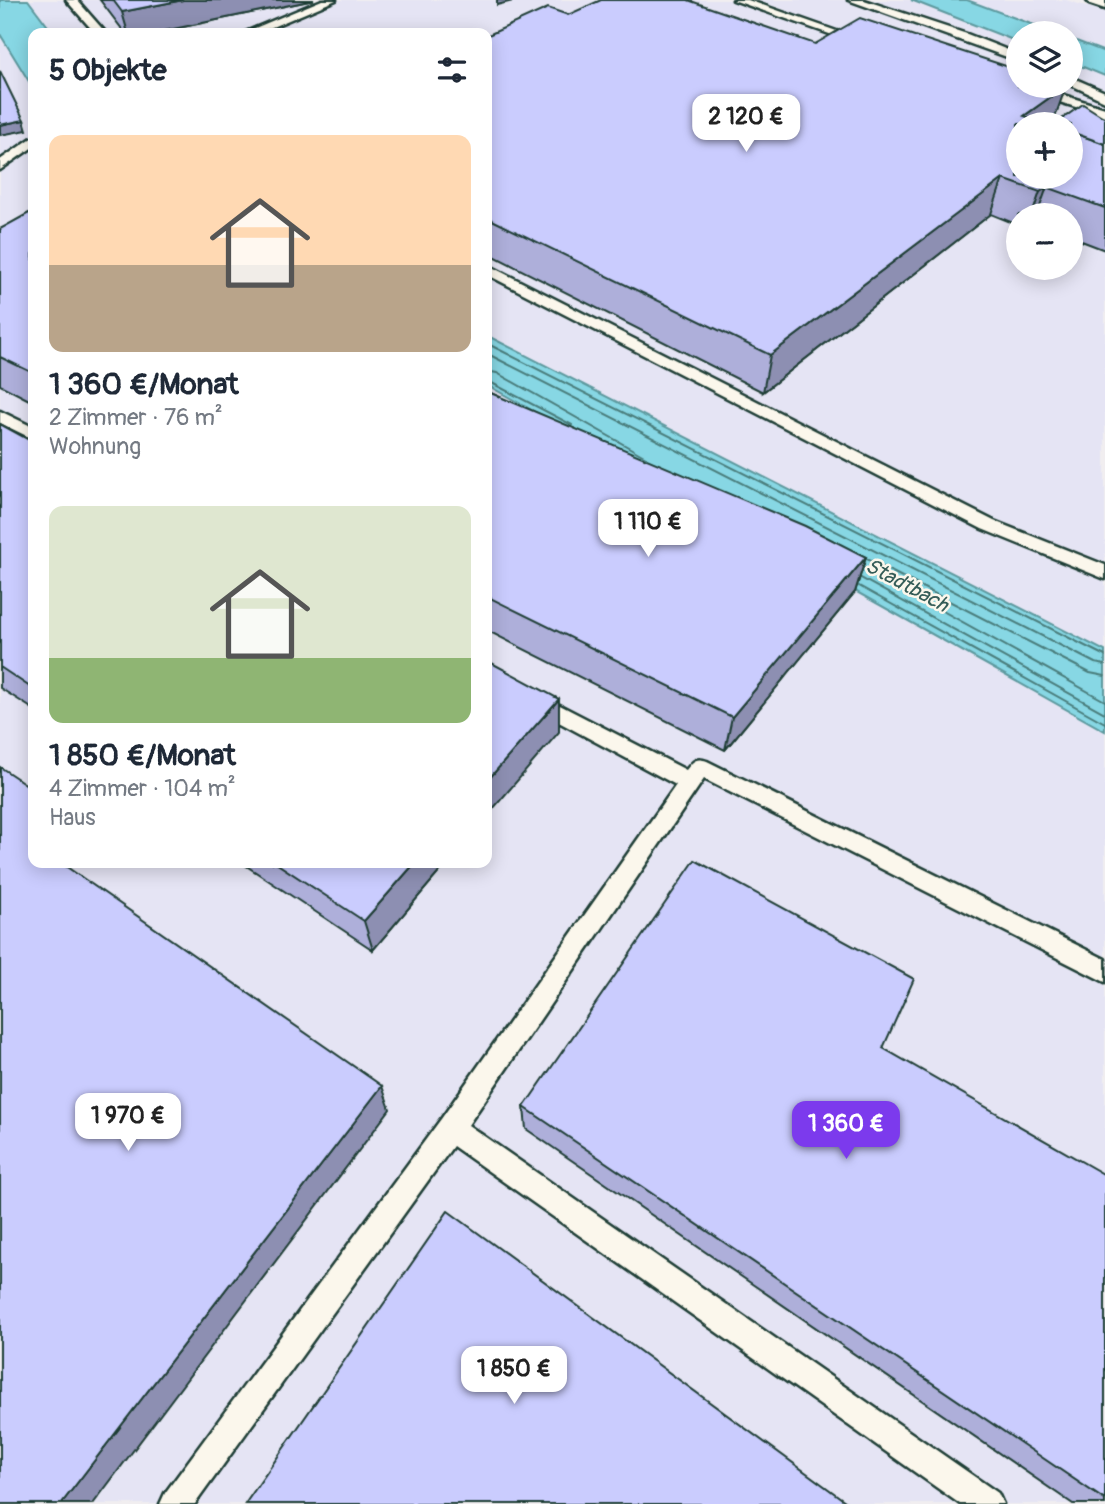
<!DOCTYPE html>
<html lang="de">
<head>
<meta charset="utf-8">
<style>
  body { margin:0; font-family:Pangolin,sans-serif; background:#f6f6f7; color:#1f2937; height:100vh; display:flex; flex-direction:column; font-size:26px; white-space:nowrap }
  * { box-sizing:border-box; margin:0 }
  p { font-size:23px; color:#747a83 }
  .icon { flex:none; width:38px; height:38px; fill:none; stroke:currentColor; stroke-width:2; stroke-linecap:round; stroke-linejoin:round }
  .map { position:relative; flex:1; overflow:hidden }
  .side { position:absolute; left:28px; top:28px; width:464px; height:840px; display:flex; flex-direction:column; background:#fff; border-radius:14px; box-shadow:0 4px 18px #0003 }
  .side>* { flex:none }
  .fabs { position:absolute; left:1006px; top:21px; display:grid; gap:14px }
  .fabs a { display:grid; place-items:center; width:77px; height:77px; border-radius:50%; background:#fff; box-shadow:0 4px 18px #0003; font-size:35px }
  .price { position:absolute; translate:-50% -60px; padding:0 16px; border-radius:14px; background:#fff; color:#222; font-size:23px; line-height:46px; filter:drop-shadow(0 2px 4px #0008) }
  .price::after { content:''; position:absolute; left:50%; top:42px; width:21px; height:16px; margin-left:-10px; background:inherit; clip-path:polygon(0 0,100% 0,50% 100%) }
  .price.current { background:#7c3aed; color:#fff }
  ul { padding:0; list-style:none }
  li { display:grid; align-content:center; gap:14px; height:371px; padding:0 21px }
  li span { display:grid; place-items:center; height:217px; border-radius:14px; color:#555 }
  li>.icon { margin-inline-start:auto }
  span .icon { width:126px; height:126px; fill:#fffc; stroke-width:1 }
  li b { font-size:30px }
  h2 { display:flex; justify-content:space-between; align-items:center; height:84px; padding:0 21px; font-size:30px }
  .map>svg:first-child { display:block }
  .built { fill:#e5e4f4; fill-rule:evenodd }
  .water { fill:#87d7e4; stroke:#5d999e; stroke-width:2 }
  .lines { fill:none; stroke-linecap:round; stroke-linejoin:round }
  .shore { stroke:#497b7a; stroke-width:2 }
  .lane-casing { stroke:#1f3d34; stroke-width:5 }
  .street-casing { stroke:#1f3d34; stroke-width:6 }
  .lane { fill:#fbf7ec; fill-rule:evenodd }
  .street { fill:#fbf7ec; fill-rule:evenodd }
  .wall { fill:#aeafda; stroke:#1f3d34; stroke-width:2 }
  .shaded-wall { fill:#8d8fb2; stroke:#1f3d34; stroke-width:2 }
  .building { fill:#caccfe; stroke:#1f3d34; stroke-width:2 }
  .labels { text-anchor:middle; stroke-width:5; stroke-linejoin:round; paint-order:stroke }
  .water-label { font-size:21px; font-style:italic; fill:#345c57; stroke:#fbf7ec }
</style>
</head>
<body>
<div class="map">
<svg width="1105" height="1504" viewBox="0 0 1105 1504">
  <rect width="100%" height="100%" fill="#f1eef0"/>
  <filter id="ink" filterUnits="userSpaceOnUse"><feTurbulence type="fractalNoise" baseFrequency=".0143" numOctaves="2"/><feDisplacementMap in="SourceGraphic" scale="14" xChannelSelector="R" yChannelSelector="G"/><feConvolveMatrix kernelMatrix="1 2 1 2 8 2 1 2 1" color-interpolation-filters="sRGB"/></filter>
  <g filter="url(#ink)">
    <g class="built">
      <path d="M 28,0 L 1066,0 L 1105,12 L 1105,651 L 487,335 L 486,33 L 53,33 ZM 1018,33 L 1071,33 L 1071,86 L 1018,86 ZM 1018,124 L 1071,124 L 1071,177 L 1018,177 ZM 1018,215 L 1071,215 L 1071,268 L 1018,268 Z"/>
      <polygon points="0,34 33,88 33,863 486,863 487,385 1105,731 1105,1504 0,1504"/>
    </g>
    <g class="water">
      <polygon points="0,0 28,0 53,33 33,33 33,88 0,34"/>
      <polygon points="911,0 967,0 1055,33 1018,33 1018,42"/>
      <polygon points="1071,39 1105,52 1105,76 1071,62"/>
      <polygon points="486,335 1105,651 1105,731 487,385"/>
    </g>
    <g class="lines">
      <g class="shore">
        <polyline points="486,343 1105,656"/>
        <polyline points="486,353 1095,663 1105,665"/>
        <polyline points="486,371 497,373 646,457"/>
        <polyline points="486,380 572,425"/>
        <polyline points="867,559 1090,673 1105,676"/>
        <polyline points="865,568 1105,701"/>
        <polyline points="861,578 1105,713"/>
        <polyline points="859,586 1105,723"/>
      </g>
      <g class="lane-casing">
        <g id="lane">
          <polygon points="66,0 77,0 106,33 95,33"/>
          <polygon points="322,0 336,0 258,33 243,33"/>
          <polygon points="733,0 748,0 868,42 858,44"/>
          <polygon points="848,0 864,0 967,34 1018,54 1018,61"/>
          <polygon points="1071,77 1105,92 1105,101 1071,85"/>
          <polygon points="1034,86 1105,108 1105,116 1030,93 1028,90"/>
          <polygon points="33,137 33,147 0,170 0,160"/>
          <polygon points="486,264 994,521 1105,565 1105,579 982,529 486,274"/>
          <polygon points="0,411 33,427 33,439 0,423"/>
          <path d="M 486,667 L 686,770 C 693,761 696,757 707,761 L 1105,959 L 1105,982 L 704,779 L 468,1125 L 998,1493 L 1003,1504 L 960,1504 L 453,1146 L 195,1504 L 160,1504 L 165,1493 L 441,1119 L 676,785 L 486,683 Z"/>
        </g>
      </g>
      <g class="street-casing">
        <polygon id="street" points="1087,0 1105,0 1105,9 1090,4"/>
      </g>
      <use href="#lane" class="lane"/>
      <use href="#street" class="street"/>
    </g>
    <g class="wall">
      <polygon points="100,0 314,0 154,33 125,33"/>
      <polygon points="568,15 815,44 1054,120 1049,124 1018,177 1105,118 1105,250 1071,237 1071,215 1018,215 1018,225 991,214 763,392 486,252 486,36"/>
      <polygon points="33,215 33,402 0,385 0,229"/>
      <polygon points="486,391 866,557 855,592 725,750 486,630"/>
      <polygon points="0,424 33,442 33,709 0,688"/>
      <polygon points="242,863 447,863 373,950"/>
      <polygon points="524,1107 1105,1175 1105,1504 1073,1504 526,1129"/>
    </g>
    <g class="shaded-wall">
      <polygon points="183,0 314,0 154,33 128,33 122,12"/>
      <polygon points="497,0 517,0 497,5"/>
      <polygon points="1066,86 1054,120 1048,124 1024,116"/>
      <polygon points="24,120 27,130 0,135 0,125"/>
      <polygon points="1003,179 991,214 763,392 770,355"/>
      <polygon points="1047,187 1037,215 1032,215 1040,192"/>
      <polygon points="866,557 855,592 725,750 732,717"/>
      <polygon points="559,699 559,732 486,817 486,782"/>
      <polygon points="415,863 447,863 373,950 364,921"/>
      <polygon points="382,1086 390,1109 93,1504 61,1504"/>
    </g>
    <g class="building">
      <polygon points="113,0 183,0 122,12"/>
      <polygon points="601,0 688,0 815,44 860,18 1018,70 1018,86 1066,86 1024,116 1049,124 1018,124 1018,177 1071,177 1071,132 1105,144 1105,208 1047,187 1040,192 1003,179 770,355 486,217 486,36 548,8 568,15"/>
      <polygon points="0,71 24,120 0,125"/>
      <polygon points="1083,104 1105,118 1105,144 1071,132 1071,124 1055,124"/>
      <polygon points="29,213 33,215 33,373 0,357 0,229"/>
      <polygon points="486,391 805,526 866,557 732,717 486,596"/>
      <polygon points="0,424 33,442 33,689 0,667"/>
      <polygon points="486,660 559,699 486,782"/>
      <polygon points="0,767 33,789 33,863 61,863 382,1086 61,1504 0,1504"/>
      <polygon points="695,860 914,979 883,1048 1105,1175 1105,1500 524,1107"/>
      <polygon points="276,863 415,863 364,921"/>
      <polygon points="448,1211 849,1504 245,1504"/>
    </g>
  </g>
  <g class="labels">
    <g class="water-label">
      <text transform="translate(907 585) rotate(28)" y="7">Stadtbach</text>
    </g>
  </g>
</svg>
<div class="fabs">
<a><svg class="icon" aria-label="layers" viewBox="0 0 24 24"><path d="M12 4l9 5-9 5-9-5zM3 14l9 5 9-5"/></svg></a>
<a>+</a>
<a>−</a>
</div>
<b class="price" style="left:746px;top:154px">2 120 €</b>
<b class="price" style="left:648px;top:559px">1 110 €</b>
<b class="price" style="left:128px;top:1153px">1 970 €</b>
<b class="price current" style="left:846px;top:1161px">1 360 €</b>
<b class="price" style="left:514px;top:1406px">1 850 €</b>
<section class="side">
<h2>5 Objekte<svg class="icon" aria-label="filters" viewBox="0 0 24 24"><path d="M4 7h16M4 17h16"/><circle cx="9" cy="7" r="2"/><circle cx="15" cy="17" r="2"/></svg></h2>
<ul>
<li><span style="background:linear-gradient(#ffd9b3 60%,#b9a48a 0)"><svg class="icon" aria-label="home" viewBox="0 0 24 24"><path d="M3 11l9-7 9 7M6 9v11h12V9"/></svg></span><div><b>1 360 €/Monat</b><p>2 Zimmer · 76 m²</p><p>Wohnung</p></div></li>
<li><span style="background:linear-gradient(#dfe7d0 70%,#8fb573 0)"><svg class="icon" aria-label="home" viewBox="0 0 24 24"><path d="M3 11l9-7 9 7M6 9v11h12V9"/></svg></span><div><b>1 850 €/Monat</b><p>4 Zimmer · 104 m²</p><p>Haus</p></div></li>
</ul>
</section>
</div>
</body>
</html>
